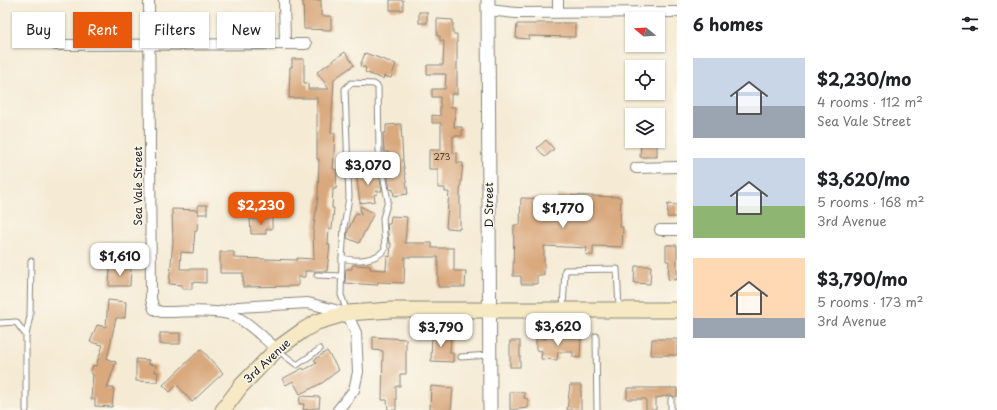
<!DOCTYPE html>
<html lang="en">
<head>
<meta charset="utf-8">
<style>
  body { margin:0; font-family:"Playpen Sans",sans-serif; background:#f2f2f2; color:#202124; height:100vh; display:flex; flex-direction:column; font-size:15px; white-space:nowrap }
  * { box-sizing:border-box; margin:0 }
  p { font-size:13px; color:#757577 }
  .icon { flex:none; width:22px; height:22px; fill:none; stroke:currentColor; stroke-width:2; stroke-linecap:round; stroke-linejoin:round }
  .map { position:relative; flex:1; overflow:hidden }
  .side { display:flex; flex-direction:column; background:#fff; width:320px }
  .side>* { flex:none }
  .banner { position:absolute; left:12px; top:12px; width:380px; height:36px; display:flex; gap:8px }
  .needle { width:26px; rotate:288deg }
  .fabs { position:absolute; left:625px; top:12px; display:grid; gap:8px }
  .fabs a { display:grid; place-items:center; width:40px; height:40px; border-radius:0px; background:#fff; box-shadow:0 1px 3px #0004; font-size:20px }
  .price { position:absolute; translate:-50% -34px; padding:0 9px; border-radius:8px; background:#fff; color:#222; font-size:13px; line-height:26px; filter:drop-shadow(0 1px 2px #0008) }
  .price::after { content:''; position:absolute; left:50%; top:24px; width:12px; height:9px; margin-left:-6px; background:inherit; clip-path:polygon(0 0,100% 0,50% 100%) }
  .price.active { background:#ea580c; color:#fff }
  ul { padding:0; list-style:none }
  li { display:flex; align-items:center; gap:12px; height:100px; padding:0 16px }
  li span { display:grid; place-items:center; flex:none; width:112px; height:80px; border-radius:0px; color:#555 }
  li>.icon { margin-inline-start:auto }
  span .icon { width:48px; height:48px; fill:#fffc; stroke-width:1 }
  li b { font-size:17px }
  h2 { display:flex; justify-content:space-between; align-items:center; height:48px; padding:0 16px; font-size:17px }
  .chip { padding:0 14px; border-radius:0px; background:#fff; box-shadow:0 1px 3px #0004; font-size:14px; line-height:36px }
  .chip.active { background:#ea580c; color:#fff }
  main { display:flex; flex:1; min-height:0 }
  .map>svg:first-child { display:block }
  .building { fill:#d9a87d }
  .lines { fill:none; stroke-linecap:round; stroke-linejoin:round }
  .service-casing { stroke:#888478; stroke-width:7 }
  .minor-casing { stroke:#888478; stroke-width:12 }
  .tertiary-casing { stroke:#888478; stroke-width:15 }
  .secondary-casing { stroke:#888478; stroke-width:17 }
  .service { stroke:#fff; stroke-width:5 }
  .minor { stroke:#fff; stroke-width:10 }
  .tertiary { stroke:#fff; stroke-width:13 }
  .secondary { stroke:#f6e9c3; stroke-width:15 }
  .labels { text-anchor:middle; stroke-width:3; stroke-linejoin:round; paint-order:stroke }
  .number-label { font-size:9px; fill:#4b3f34 }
  .street-label { font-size:11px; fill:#1c1c1c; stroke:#fbf7ec }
</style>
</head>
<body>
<main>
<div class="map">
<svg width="677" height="410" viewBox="0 0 677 410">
  <rect width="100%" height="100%" fill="#fbf7ec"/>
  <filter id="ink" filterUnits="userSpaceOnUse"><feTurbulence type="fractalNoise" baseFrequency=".025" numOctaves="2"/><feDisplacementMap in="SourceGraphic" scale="8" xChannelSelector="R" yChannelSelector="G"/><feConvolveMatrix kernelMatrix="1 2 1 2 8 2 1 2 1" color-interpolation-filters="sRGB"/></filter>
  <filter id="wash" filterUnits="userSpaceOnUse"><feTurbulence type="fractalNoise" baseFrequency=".012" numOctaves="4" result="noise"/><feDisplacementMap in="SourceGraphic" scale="16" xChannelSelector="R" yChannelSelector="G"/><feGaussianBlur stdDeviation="0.9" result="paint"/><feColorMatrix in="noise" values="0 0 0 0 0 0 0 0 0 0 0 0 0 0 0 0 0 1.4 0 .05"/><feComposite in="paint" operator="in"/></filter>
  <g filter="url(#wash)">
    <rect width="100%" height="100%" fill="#f5ebd5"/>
    <g id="blocks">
      <g class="building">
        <polygon points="303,0 321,0 321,16 331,16 331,30 304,29"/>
        <rect x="390" y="0" width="13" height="10"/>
        <rect x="419" y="12" width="8" height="11"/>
        <polygon points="437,19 453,20 453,34 457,34 457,94 451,94 451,107 455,107 454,127 462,127 462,136 453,136 453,153 457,153 457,163 463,163 460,192 460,229 446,228 449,192 445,192 445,188 438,188 438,169 429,169 429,150 441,150 441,123 432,123 432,115 440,116 440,97 432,97 432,89 445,89 446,74 427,74 427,65 443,65 444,41 440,41 440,36 437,36"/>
        <polygon points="536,23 575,23 575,37 529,36 529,39 516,38 517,24 536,24"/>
        <polygon points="345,52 354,65 334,79 331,133 335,133 333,169 337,170 336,189 333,189 332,208 334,208 332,229 329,228 328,245 330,245 327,271 305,271 305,277 298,277 298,286 243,287 243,273 220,273 220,252 234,252 234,258 297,260 297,258 314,259 313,233 318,196 319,159 317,159 317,98 289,98 290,67 292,67 292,59 304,59 304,83 308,83 308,89 329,89 317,72"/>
        <polygon points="365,53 396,64 391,78 384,76 383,79 365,72 366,68 360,66"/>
        <polygon points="401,124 403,161 408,194 394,196 393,189 390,190 387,171 389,170 388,152 384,152 383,133 386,133 386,125"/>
        <polygon points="546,140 554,149 545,157 537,148"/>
        <polygon points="641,141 657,141 657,157 640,157"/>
        <polygon points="370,169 371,176 379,174 382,191 376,191 377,194 374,195 375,201 360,203 356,171"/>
        <polygon points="558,195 621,197 620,227 623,227 622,247 593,246 593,255 586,255 587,248 544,246 544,275 537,275 537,284 521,284 521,276 513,276 514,225 520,225 521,198 558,199"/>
        <polygon points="668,204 677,205 677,217 667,217"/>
        <rect x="198" y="205" width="9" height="9"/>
        <polygon points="360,206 374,213 359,243 347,238 348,230 356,213 361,215"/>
        <polygon points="172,209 198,210 197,231 195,231 193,253 181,252 180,269 206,269 206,283 192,282 192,289 182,289 182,285 169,284 173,242"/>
        <polygon points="391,216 407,217 405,243 432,243 432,248 454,248 454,271 466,271 465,287 438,287 438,257 405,257 404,283 378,282 377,285 345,283 346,269 352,269 352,265 370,266 370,269 386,270 387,256 390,257 391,243 389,243 387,224 390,224"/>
        <polygon points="272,218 272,229 266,229 266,234 251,234 250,219"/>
        <polygon points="666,245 677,245 677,280 668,279 669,261 666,261"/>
        <polygon points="635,266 651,266 650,284 634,283"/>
        <polygon points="110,268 131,268 130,286 109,286"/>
        <polygon points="108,300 126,302 125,318 116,318 107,359 116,362 107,388 114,388 112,407 95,406 95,399 91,399 93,374 90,373 93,365 96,366 103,345 90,342 97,325 106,327"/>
        <rect x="160" y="333" width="20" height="11"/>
        <polygon points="432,333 451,334 450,353 453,353 453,362 431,361"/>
        <polygon points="546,336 581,338 580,358 573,357 573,352 558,352 557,360 541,359 542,351 536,350 536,338 546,339"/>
        <polygon points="373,337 406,339 406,374 400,374 400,386 396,386 396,410 388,410 387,400 382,400 383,351 373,350"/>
        <polygon points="652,339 677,339 677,355 651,355"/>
        <rect x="510" y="341" width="10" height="26"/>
        <polygon points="201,349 223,373 192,402 177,385 170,392 163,385"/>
        <polygon points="327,351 339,370 322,383 300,394 293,381 286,385 282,379 303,368 304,370 317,363 314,360"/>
        <polygon points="136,359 149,360 148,364 156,365 155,372 158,372 157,382 136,381"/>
        <polygon points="570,385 581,385 581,410 567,410"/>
        <polygon points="431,386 453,388 451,410 430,410"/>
        <polygon points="627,388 677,388 677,397 671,395 656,398 656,410 646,410 646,399 627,399"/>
        <polygon points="510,392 525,393 524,398 528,399 528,408 510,410"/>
        <polygon points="300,396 320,397 319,408 303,410 304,404 299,404"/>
      </g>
    </g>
  </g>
  <g filter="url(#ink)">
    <use href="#blocks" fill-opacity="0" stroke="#888478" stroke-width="1"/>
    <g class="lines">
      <g class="service-casing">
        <g id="service">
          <path d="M 351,83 L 374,84 L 378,87 L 379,152 L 388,201 L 383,218 L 385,249 C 376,261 356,262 342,258 L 344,228 L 349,197 L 345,89 Z"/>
          <polyline points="342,258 341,295 347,312"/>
          <polyline points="317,275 341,276"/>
          <polyline points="563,309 565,270 617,269 619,308"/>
          <polyline points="0,323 16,322 26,335 26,410"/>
          <polyline points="26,335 30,316 31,261"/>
          <polyline points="596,336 597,410"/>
          <polyline points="279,351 297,365 320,349"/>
          <polyline points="461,357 489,355"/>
          <polyline points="671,399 671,410"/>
        </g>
      </g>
      <g class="minor-casing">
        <g id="minor">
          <path d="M 149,0 L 151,299 L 154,309 L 161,312 C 182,312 213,309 232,315 C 247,320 264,339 277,349"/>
          <polyline points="284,0 285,43"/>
          <polyline points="558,0 558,12"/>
          <polyline points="488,10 516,13 677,12"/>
          <polyline points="56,45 306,44"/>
          <polyline points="636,168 677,167"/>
          <polyline points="660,230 677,230"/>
          <polyline points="220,312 238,307 308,303 347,313 356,333 358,372 354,390 338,410"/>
        </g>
      </g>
      <g class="tertiary-casing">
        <polyline id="tertiary" points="488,0 490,410"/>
      </g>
      <g class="secondary-casing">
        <polyline id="secondary" points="223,410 241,386 277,349 302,331 317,322 347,313 392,310 677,310"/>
      </g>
      <use href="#service" class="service"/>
      <use href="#minor" class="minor"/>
      <use href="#tertiary" class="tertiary"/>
      <use href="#secondary" class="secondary"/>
    </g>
  </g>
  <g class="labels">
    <g class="number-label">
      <text x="442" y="160">273</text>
    </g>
    <g class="street-label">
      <text transform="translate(138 186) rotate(-90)" y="4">Sea Vale Street</text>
      <text transform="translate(489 205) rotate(-90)" y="4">D Street</text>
      <text transform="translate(267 361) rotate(-43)" y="4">3rd Avenue</text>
    </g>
  </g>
</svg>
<div class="fabs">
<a><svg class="needle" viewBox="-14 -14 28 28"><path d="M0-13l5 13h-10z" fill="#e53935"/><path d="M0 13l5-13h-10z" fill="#757577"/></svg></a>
<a><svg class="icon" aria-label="locate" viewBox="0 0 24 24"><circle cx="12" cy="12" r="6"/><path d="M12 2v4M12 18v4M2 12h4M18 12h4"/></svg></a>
<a><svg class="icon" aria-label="layers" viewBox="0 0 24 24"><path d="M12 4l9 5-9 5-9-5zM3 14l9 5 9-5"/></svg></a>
</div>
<b class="price" style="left:368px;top:186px">$3,070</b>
<b class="price active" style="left:261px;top:226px">$2,230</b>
<b class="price" style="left:563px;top:229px">$1,770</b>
<b class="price" style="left:120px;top:277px">$1,610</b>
<b class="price" style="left:558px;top:347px">$3,620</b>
<b class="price" style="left:441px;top:348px">$3,790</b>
<div class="banner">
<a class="chip">Buy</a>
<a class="chip active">Rent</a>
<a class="chip">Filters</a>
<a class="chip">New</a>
</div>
</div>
<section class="side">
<h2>6 homes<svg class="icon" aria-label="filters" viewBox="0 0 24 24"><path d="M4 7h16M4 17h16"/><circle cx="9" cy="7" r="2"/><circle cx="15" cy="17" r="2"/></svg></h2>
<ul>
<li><span style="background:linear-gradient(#c9d6e8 60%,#9aa5b1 0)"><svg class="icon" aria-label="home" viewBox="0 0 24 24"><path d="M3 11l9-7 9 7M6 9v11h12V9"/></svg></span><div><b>$2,230/mo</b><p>4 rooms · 112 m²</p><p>Sea Vale Street</p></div></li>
<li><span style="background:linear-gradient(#c9d6e8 60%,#8fb573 0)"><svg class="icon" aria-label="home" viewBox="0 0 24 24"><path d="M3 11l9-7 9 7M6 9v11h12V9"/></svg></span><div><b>$3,620/mo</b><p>5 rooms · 168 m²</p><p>3rd Avenue</p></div></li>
<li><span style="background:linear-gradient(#ffd9b3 75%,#9aa5b1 0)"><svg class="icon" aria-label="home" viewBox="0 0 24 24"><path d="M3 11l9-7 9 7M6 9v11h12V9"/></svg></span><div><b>$3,790/mo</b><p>5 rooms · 173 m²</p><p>3rd Avenue</p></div></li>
</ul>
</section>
</main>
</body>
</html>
